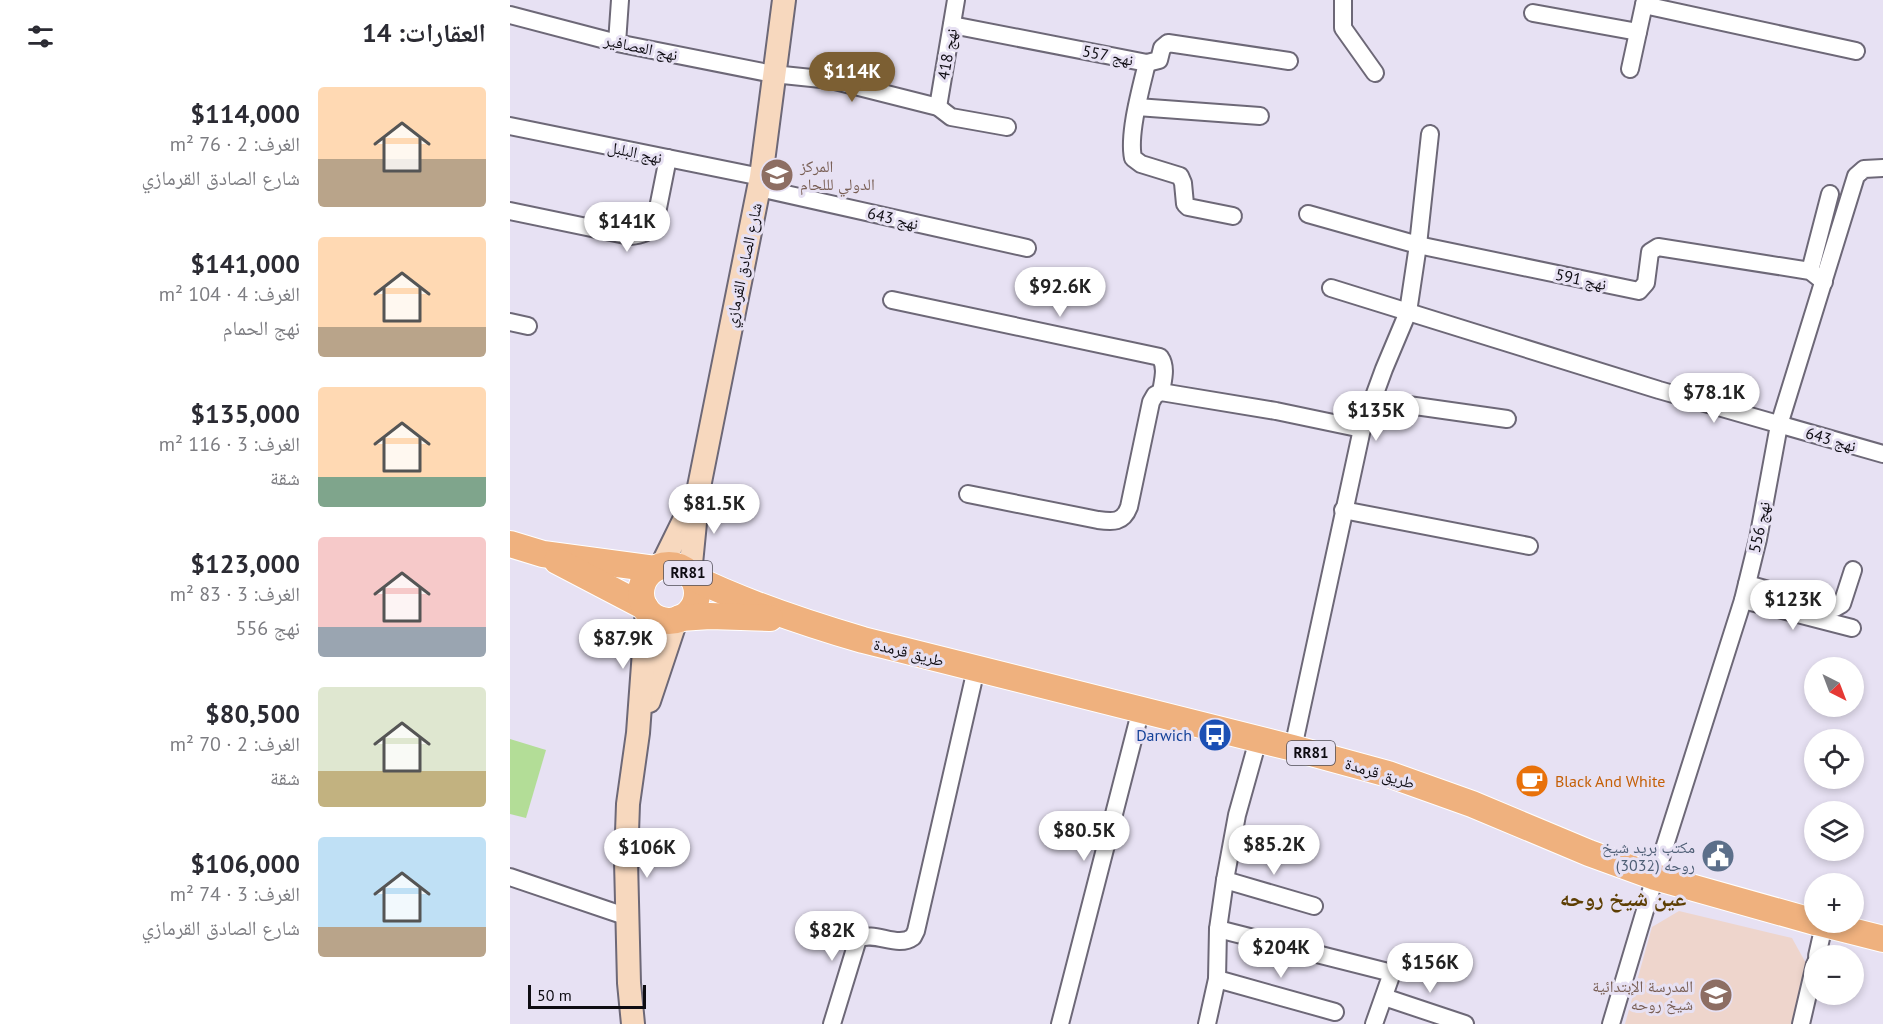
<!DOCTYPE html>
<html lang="ar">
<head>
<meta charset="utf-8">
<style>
  body { margin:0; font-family:"PT Sans","Noto Naskh Arabic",sans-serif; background:#f2f2f3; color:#2b2b33; direction:rtl; height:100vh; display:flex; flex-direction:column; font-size:22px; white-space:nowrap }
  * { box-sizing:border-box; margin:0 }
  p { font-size:20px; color:#7c7c81 }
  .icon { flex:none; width:33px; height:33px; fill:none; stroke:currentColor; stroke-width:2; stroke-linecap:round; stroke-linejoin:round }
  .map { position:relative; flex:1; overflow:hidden; direction:ltr }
  .sheet { display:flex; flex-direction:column; background:#fff; width:510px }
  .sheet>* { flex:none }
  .needle { width:39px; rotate:138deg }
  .fabs { position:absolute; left:1294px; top:657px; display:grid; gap:12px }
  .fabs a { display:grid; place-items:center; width:60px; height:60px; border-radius:50%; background:#fff; box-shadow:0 3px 9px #0003; font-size:30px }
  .scale { position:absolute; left:18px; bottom:15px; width:118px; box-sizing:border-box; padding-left:6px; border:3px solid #0e0c12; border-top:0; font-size:16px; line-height:21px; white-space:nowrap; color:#0e0c12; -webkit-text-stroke:4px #e7e1f3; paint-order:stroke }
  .price { position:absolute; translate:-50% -51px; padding:0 14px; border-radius:21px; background:#fff; color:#222; font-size:20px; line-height:39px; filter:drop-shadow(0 2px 3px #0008) }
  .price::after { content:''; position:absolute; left:50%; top:36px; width:18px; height:14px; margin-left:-9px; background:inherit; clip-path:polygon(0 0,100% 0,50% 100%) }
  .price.selected { background:#7c5f33; color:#fff }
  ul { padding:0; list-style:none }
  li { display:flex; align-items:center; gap:18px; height:150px; padding:0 24px }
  li span { display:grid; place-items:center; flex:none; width:168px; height:120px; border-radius:6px; color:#555 }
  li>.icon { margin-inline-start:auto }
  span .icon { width:72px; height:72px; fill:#fffc; stroke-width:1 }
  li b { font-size:26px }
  h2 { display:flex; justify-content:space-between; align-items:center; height:72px; padding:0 24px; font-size:26px }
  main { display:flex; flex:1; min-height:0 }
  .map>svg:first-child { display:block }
  .education { fill:#eed5cc }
  .garden { fill:#b3dd97 }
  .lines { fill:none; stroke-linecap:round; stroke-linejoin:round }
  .street-casing { stroke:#6d6877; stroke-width:20 }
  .secondary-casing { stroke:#6d6877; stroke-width:26 }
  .primary-casing { stroke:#fff; stroke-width:28 }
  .street { stroke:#fff; stroke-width:16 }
  .secondary { stroke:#f7d8be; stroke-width:22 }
  .primary { stroke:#efb17e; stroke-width:26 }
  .labels { text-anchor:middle; stroke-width:6; stroke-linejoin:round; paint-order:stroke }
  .shield { fill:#e7e1f3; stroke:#4f4c56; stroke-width:1.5 }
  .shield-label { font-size:15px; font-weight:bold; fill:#0e0c12 }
  .street-label { font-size:16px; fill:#0e0c12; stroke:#e7e1f3 }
  .education-label { font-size:16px; fill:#785e54; stroke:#e7e1f3; text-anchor:start }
  .transit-label { font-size:16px; fill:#164399; stroke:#e7e1f3; text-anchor:end }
  .food-label { font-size:16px; fill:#c56008; stroke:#e7e1f3; text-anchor:start }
  .service-label { font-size:16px; fill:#4e5e75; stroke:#e7e1f3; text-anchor:end }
  .district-label { font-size:22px; font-weight:bold; fill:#5d3e03; stroke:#e7e1f3 }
</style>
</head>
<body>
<main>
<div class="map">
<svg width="1373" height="1024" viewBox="0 0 1373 1024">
  <rect width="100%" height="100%" fill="#e7e1f3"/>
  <polygon class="education" points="1169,911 1282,938 1298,967 1281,1024 1115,1024 1142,927"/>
  <polygon class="garden" points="0,739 36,750 16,818 0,814"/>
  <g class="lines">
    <g class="street-casing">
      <g id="street">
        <polyline points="833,0 833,28 865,73"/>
        <polyline points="1134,5 1346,51"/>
        <polyline points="1023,13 1128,32"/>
        <polyline points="0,15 107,43 263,74 321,80 428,107 441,117 497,127"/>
        <polyline points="442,25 637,63 649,60 652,48 658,43 779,61"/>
        <polyline points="107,43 110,0"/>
        <path d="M 637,63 C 631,88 618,134 623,158 L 631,164 L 670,176 L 673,183 L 675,204 L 678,207 L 723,216"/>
        <polyline points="1120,69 1135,0"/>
        <polyline points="428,107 446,0"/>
        <polyline points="627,107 750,116"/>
        <polyline points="0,126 251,177"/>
        <polyline points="249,188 517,248"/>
        <path d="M 0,211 L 120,236 C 131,235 139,233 145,223 L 158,158"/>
        <polyline points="798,214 908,245 1129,291 1136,283 1140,252 1148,247 1300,271 1314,282"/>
        <polyline points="1300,271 1320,194"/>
        <polyline points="821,288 1149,390 1373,454"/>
        <path d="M 382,300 L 650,357 C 657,367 653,380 651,392"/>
        <polyline points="0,322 18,326"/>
        <polyline points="863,400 997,419"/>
        <path d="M 458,494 L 588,520 C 603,522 613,523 619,507 L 641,402 L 645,395 L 651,392 L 766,411 L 852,429"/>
        <polyline points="833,510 1019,546"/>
        <polyline points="1237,584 1325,608 1332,604 1343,570"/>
        <polyline points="1233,600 1342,628"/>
        <polyline points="783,748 852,429 874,369 898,312 908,245 920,134"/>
        <polyline points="0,877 118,917"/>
        <polyline points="715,880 804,906"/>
        <polyline points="708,929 882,973 864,1024"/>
        <polyline points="1307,956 1314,925"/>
        <polyline points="707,979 825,1012"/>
        <polyline points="874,997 955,1024"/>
        <path d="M 322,1024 L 348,939 C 365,930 387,949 403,937 L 406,931 L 466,669"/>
        <polyline points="550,1024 631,709"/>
        <polyline points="697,1024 707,979 708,929 715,880 727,815 748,740"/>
        <polyline points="1101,1024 1145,877 1233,600 1248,539 1269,425 1346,176 1354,169 1373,168"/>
        <polyline points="1291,1024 1305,964"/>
      </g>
    </g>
    <g class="secondary-casing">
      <g id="secondary">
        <polyline points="151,567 182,504"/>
        <polyline points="180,574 188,492 251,177 274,0"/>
        <polyline points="139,701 166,620"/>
        <polyline points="123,1024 119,983 116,861 118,804 128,733 137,610"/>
      </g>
    </g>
    <g class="primary-casing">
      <g id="primary">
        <polyline points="0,544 33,554 145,569"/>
        <polyline points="47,561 135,607"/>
        <circle cx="159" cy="593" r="28"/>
        <path d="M 182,577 C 237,604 295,623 353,640 L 783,748 L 878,774 L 962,804 L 1079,853 L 1145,877 L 1305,922"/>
        <polyline points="170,618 200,616 260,618"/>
        <polyline points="1306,922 1373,939"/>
      </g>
    </g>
    <use href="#street" class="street"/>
    <use href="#secondary" class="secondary"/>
    <use href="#primary" class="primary"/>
  </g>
  <defs>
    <g id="school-disc" transform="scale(1.725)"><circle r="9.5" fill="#8d6e63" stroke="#e7e1f3"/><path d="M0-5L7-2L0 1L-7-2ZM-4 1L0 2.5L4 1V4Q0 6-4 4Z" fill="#fff"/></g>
    <g id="bus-disc" transform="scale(1.725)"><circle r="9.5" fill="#1a4fb4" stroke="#e7e1f3"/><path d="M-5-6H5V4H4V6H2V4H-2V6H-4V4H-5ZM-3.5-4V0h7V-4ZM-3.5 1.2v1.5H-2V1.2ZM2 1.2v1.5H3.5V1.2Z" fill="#fff"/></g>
    <g id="cafe-disc" transform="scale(1.725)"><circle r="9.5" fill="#e8710a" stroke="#e7e1f3"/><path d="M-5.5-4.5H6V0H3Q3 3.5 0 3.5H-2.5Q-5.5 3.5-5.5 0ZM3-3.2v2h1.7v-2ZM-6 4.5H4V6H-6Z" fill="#fff"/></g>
    <g id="civic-disc" transform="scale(1.725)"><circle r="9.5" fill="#5c6f8a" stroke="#e7e1f3"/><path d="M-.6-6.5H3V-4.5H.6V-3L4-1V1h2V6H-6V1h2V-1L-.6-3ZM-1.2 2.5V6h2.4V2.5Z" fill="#fff"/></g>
  </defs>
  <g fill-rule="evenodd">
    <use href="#school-disc" x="267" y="175"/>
    <use href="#bus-disc" x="705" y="735"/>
    <use href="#cafe-disc" x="1022" y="781"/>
    <use href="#civic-disc" x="1208" y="856"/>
    <use href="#school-disc" x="1206" y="995"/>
  </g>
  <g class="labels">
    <g class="shield">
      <rect x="154" y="561" width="48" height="24" rx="4.5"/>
      <rect x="777" y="741" width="48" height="24" rx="4.5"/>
    </g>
    <g class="shield-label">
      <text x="178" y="578">RR81</text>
      <text x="801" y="758">RR81</text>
    </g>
    <g class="street-label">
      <text transform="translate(131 47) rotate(12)" y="6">نهج العصافير</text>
      <text transform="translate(437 54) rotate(-80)" y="6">نهج 418</text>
      <text transform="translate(598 55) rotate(11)" y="6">نهج 557</text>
      <text transform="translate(125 152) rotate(12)" y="6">نهج البلبل</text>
      <text transform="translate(383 218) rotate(13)" y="6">نهج 643</text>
      <text transform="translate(233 265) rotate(-78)" y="6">شارع الصادق القرمازي</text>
      <text transform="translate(1071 279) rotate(12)" y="6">نهج 591</text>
      <text transform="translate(1321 439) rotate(16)" y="6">نهج 643</text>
      <text transform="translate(1249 527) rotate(-78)" y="6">نهج 556</text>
      <text transform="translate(399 652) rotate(14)" y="6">طريق قرمدة</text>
      <text transform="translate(870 773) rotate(17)" y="6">طريق قرمدة</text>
    </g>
    <g class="education-label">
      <text x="290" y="172">المركز<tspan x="290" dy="18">الدولي لللحام</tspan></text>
      <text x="1183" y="992" text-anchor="end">المدرسة الإبتدائية<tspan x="1183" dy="18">شيخ روحه</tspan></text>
    </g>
    <g class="transit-label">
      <text x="682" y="741">Darwich</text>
    </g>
    <g class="food-label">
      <text x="1045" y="787">Black And White</text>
    </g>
    <g class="service-label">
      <text x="1185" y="853">مكتب بريد شيخ<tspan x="1185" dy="18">روحه (3032)</tspan></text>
    </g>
    <g class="district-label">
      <text x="1113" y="906">عين شيخ روحه</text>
    </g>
  </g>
</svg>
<div class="fabs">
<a><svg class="needle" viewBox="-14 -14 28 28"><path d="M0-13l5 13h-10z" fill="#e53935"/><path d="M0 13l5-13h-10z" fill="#7c7c81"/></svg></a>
<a><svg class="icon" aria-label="locate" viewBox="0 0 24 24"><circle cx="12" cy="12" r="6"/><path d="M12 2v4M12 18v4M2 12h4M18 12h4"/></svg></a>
<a><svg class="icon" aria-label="layers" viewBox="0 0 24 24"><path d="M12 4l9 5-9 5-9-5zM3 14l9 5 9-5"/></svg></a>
<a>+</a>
<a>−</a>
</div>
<div class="scale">50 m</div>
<b class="price selected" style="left:342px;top:103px">$114K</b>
<b class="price" style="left:117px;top:253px">$141K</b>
<b class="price" style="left:550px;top:318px">$92.6K</b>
<b class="price" style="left:1204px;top:424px">$78.1K</b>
<b class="price" style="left:866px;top:442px">$135K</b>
<b class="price" style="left:204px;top:535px">$81.5K</b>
<b class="price" style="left:1283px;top:631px">$123K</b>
<b class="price" style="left:113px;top:670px">$87.9K</b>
<b class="price" style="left:574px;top:862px">$80.5K</b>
<b class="price" style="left:764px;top:876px">$85.2K</b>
<b class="price" style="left:137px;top:879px">$106K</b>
<b class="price" style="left:322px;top:962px">$82K</b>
<b class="price" style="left:771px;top:979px">$204K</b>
<b class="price" style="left:920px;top:994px">$156K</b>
</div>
<section class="sheet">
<h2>العقارات: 14<svg class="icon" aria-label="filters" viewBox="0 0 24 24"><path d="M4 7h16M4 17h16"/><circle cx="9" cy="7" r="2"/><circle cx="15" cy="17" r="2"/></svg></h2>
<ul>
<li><span style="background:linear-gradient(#ffd9b3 60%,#b9a48a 0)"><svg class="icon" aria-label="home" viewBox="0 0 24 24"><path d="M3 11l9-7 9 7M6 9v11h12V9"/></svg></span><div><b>$114,000</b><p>الغرف: 2 · 76 m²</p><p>شارع الصادق القرمازي</p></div></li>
<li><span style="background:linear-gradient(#ffd9b3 75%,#b9a48a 0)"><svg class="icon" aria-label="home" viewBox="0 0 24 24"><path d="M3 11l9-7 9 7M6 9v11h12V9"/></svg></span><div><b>$141,000</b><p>الغرف: 4 · 104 m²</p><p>نهج الحمام</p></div></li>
<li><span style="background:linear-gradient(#ffd9b3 75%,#7fa58c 0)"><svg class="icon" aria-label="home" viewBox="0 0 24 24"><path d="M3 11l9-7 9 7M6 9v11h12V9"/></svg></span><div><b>$135,000</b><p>الغرف: 3 · 116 m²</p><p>شقة</p></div></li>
<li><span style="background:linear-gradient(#f6c9c9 75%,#9aa5b1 0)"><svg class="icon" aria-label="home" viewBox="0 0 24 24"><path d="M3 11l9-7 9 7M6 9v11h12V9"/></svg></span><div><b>$123,000</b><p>الغرف: 3 · 83 m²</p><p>نهج 556</p></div></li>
<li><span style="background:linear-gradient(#dfe7d0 70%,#c2b280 0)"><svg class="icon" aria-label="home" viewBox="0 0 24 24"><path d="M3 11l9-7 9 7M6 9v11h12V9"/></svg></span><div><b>$80,500</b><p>الغرف: 2 · 70 m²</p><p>شقة</p></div></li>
<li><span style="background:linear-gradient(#bfe0f5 75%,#b9a48a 0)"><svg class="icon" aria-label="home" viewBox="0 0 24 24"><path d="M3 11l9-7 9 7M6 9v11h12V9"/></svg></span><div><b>$106,000</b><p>الغرف: 3 · 74 m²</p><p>شارع الصادق القرمازي</p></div></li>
</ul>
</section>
</main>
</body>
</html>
